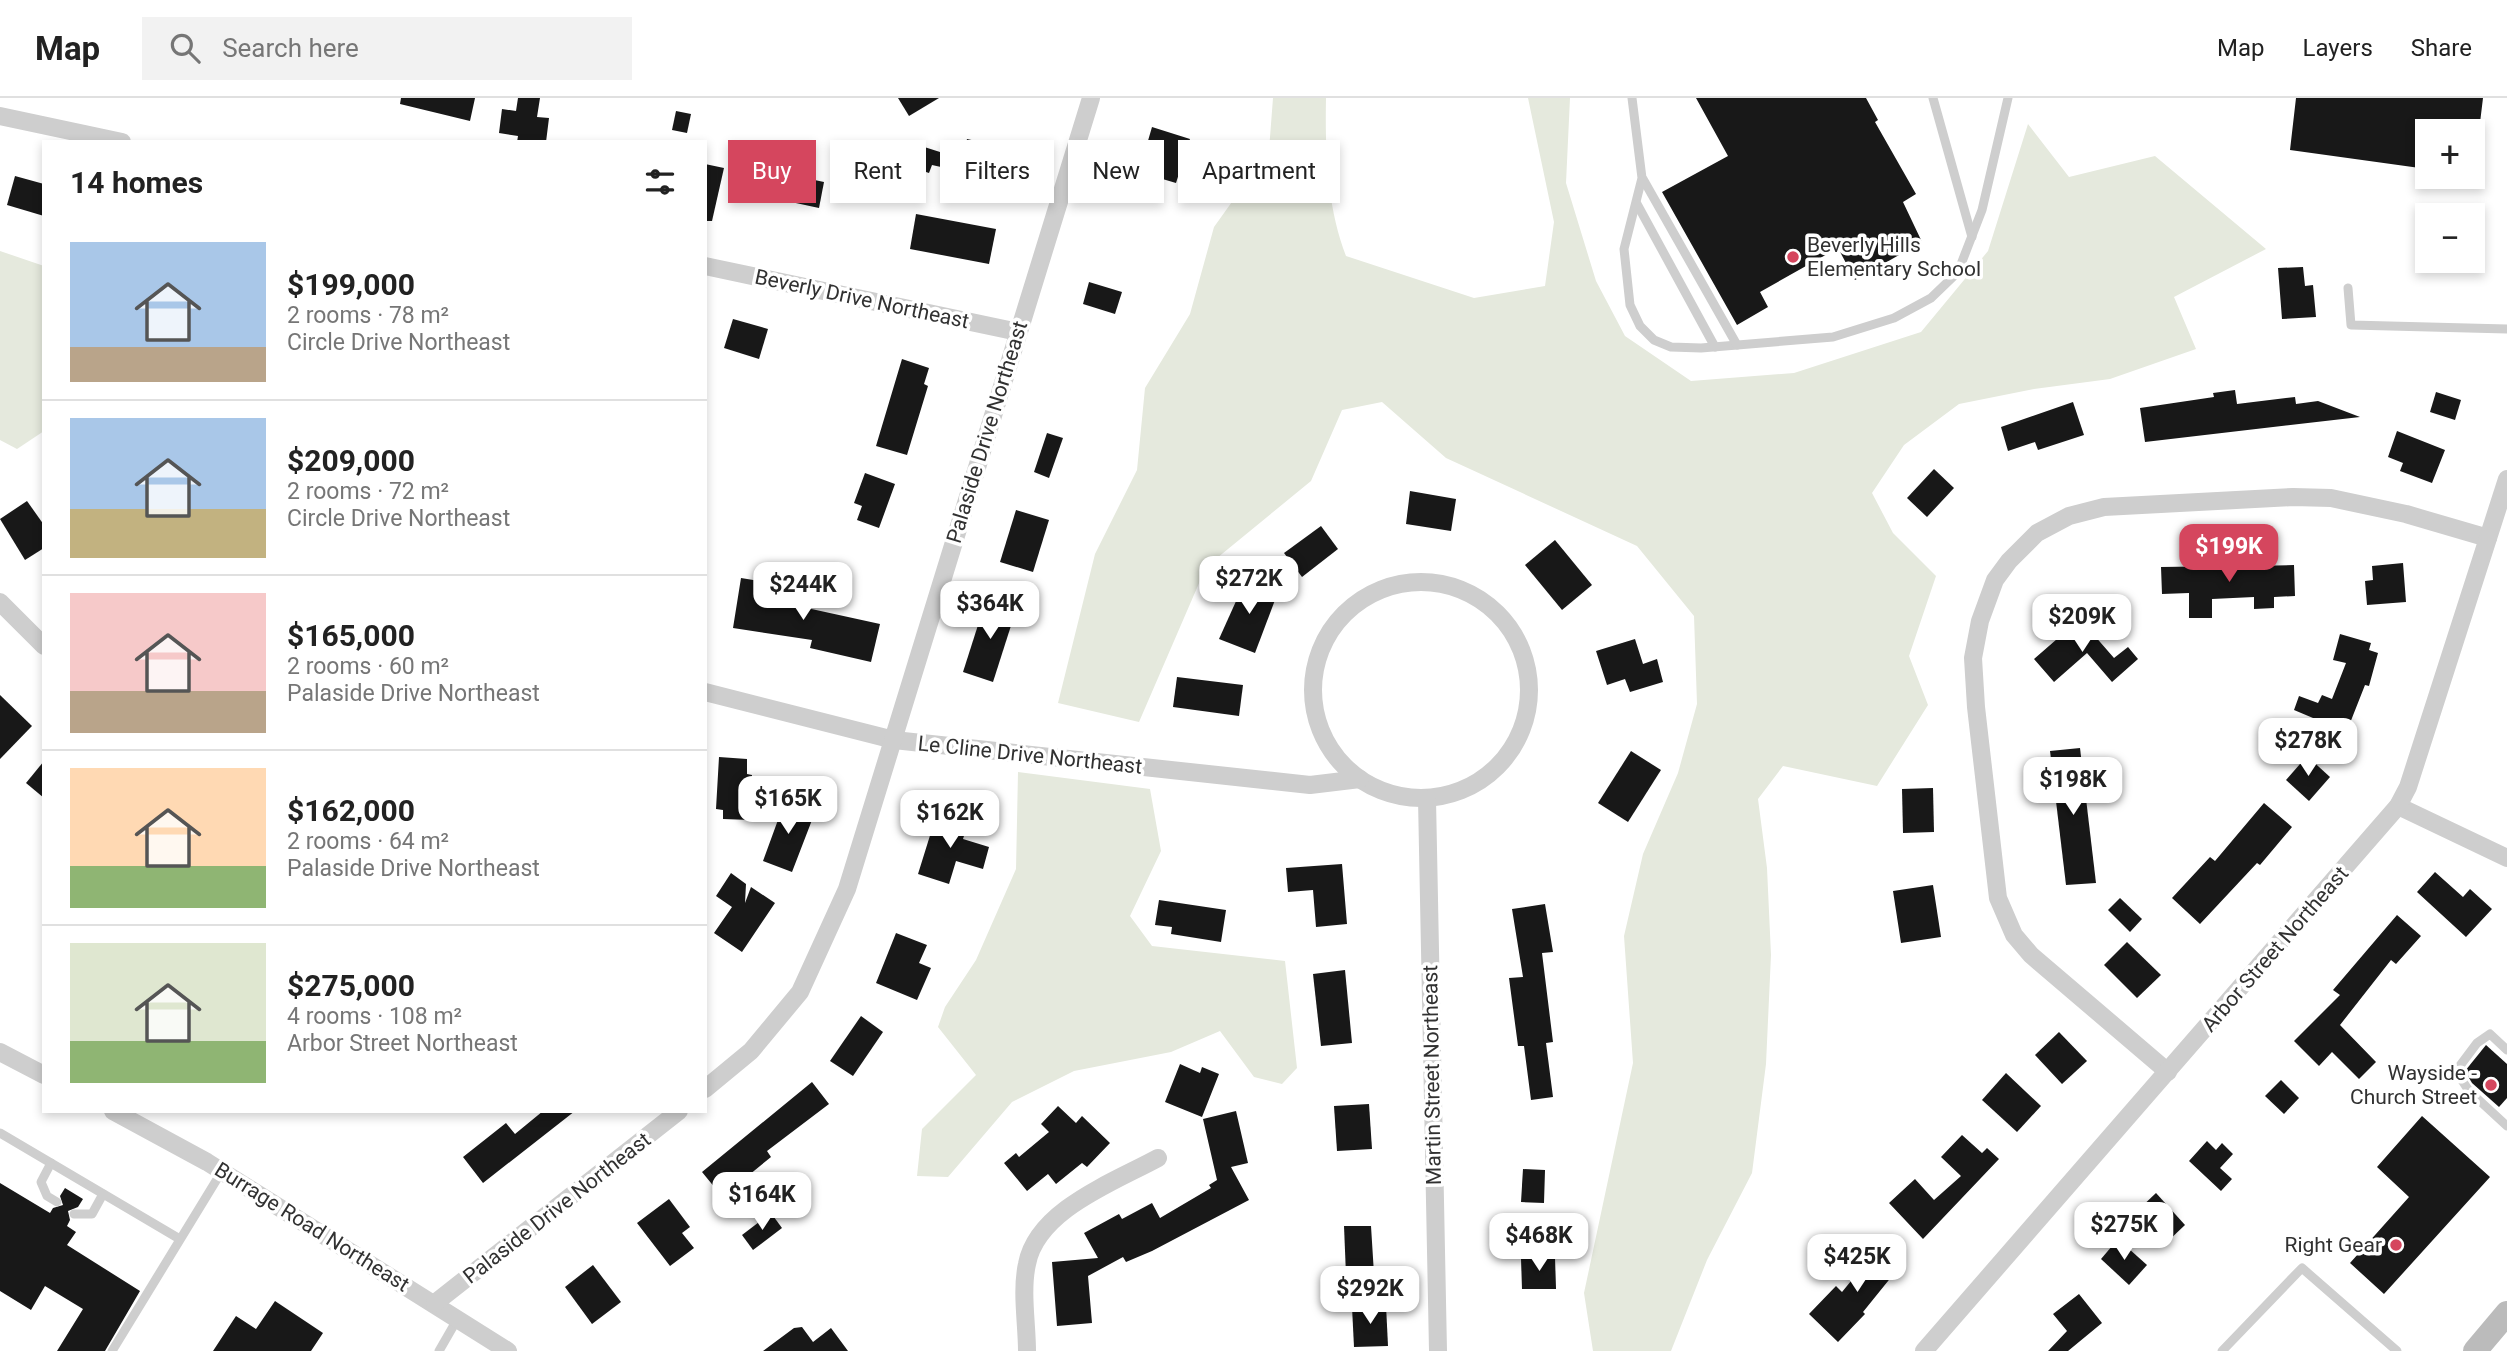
<!DOCTYPE html>
<html lang="en">
<head>
<meta charset="utf-8">
<style>
  body { margin:0; font-family:Roboto,sans-serif; background:#f2f2f2; color:#222; height:100vh; display:flex; flex-direction:column; font-size:26px; white-space:nowrap }
  * { box-sizing:border-box; margin:0 }
  p { font-size:23px; color:#767676 }
  .icon { flex:none; width:38px; height:38px; fill:none; stroke:currentColor; stroke-width:2; stroke-linecap:round; stroke-linejoin:round }
  .map { position:relative; flex:1; overflow:hidden }
  .panel { position:absolute; left:42px; top:42px; width:665px; height:973px; display:flex; flex-direction:column; background:#fff; border-radius:0px; box-shadow:0 4px 10px #0003 }
  .panel>* { flex:none }
  .hud { position:absolute; left:728px; top:42px; width:665px; height:63px; display:flex; gap:14px }
  .buttons { position:absolute; left:2415px; top:21px; display:grid; gap:14px }
  .buttons a { display:grid; place-items:center; width:70px; height:70px; border-radius:0px; background:#fff; box-shadow:0 4px 10px #0003; font-size:35px }
  .price { position:absolute; translate:-50% -60px; padding:0 16px; border-radius:14px; background:#fff; color:#222; font-size:23px; line-height:46px; filter:drop-shadow(0 2px 4px #0008) }
  .price::after { content:''; position:absolute; left:50%; top:42px; width:21px; height:16px; margin-left:-10px; background:inherit; clip-path:polygon(0 0,100% 0,50% 100%) }
  .price.on { background:#d5465e; color:#fff }
  ul { padding:0; list-style:none }
  li { display:flex; align-items:center; gap:21px; height:175px; padding:0 28px }
  li+li { border-top:2px solid #e0e0e0 }
  li span { display:grid; place-items:center; flex:none; width:196px; height:140px; border-radius:0px; color:#555 }
  li>.icon { margin-inline-start:auto }
  span .icon { width:84px; height:84px; fill:#fffc; stroke-width:1 }
  li b { font-size:30px }
  h2 { display:flex; justify-content:space-between; align-items:center; height:84px; padding:0 28px; font-size:30px }
  .pill { padding:0 24px; border-radius:0px; background:#fff; box-shadow:0 4px 10px #0003; font-size:24px; line-height:63px }
  .pill.on { background:#d5465e; color:#fff }
  header { display:flex; align-items:center; gap:42px; box-sizing:border-box; height:98px; padding:0 35px; background:#fff; border-bottom:2px solid #e0e0e0 }
  header strong { font-size:33px }
  nav { display:flex; gap:38px; margin-inline-start:auto; font-size:24px }
  .search { width:490px; height:63px; background:#f2f2f2; display:flex; align-items:center; gap:18px; box-sizing:border-box; padding:0 24px; border-radius:0px; color:#767676; font-size:26px }
  .map>svg:first-child { display:block }
  .green { fill:#e5e9dd }
  .building { fill:#181818 }
  .lines { fill:none; stroke-linecap:round; stroke-linejoin:round }
  .lane { stroke:#cecece; stroke-width:9 }
  .street { stroke:#cecece; stroke-width:18 }
  .secondary { stroke:#bbb; stroke-width:24 }
  .poi-dot { fill:#d5465e; stroke:#fff; stroke-width:2.5 }
  .labels { text-anchor:middle; stroke-width:7; stroke-linejoin:round; paint-order:stroke }
  .poi-label { font-size:21px; fill:#313131; stroke:#fff; text-anchor:end }
  .street-label { font-size:21px; fill:#313131; stroke:#fff }
</style>
</head>
<body>
<header>
<strong>Map</strong>
<div class="search"><svg class="icon" aria-label="search" viewBox="0 0 24 24"><circle cx="10" cy="10" r="6"/><path d="M15 15l6 6"/></svg>Search here</div>
<nav><a>Map</a><a>Layers</a><a>Share</a></nav>
</header>
<div class="map">
<svg width="2507" height="1253" viewBox="0 0 2507 1253">
  <rect width="100%" height="100%" fill="#fff"/>
  <g class="green">
    <path d="M 1273,0 L 1326,0 C 1325,53 1327,108 1346,158 L 1474,200 L 1545,188 L 1554,124 L 1528,0 L 1570,0 L 1566,85 L 1596,183 L 1625,238 L 1691,283 L 1794,275 L 1921,234 L 1988,153 L 2028,26 L 2069,79 L 2155,58 L 2266,151 L 2174,199 L 2196,251 L 2110,281 L 2034,291 L 1959,306 L 1904,347 L 1872,395 L 1893,435 L 1936,478 L 1909,558 L 1928,607 L 1877,688 L 1783,668 L 1758,701 L 1767,770 L 1771,857 L 1766,966 L 1752,1075 L 1707,1162 L 1671,1253 L 1593,1253 L 1584,1195 L 1633,965 L 1624,838 L 1643,756 L 1678,675 L 1697,606 L 1694,518 L 1637,448 L 1446,360 L 1382,304 L 1342,312 L 1311,383 L 1206,469 L 1139,624 L 1058,605 L 1095,456 L 1137,372 L 1145,290 L 1190,216 L 1214,129 L 1269,52 Z"/>
    <polygon points="0,153 44,168 44,333 17,351 0,342"/>
    <polygon points="1018,674 1150,691 1161,753 1130,818 1152,848 1285,863 1297,970 1282,986 1254,979 1220,933 1171,954 1074,973 1012,1004 948,1079 917,1078 922,1031 976,977 938,929 945,909 976,862 1016,771"/>
  </g>
  <g class="building">
    <polygon points="401,0 475,0 470,23 400,6"/>
    <polygon points="518,0 540,0 537,19 549,20 546,44 517,44 518,38 499,35 502,11 516,13"/>
    <polygon points="898,0 939,0 909,18"/>
    <polygon points="1696,0 1866,0 1878,22 1875,24 1916,96 1903,104 1922,144 1855,182 1838,150 1760,194 1768,209 1737,227 1662,94 1728,58"/>
    <polygon points="2296,0 2483,0 2479,33 2427,33 2427,71 2290,52"/>
    <polygon points="676,13 691,16 687,35 672,32"/>
    <polygon points="1152,29 1190,41 1176,85 1122,69 1129,47 1145,53"/>
    <polygon points="967,41 994,47 986,79 932,67 929,75 911,69 918,47 962,61"/>
    <polygon points="705,66 724,70 712,123 705,123"/>
    <polygon points="759,70 824,84 819,110 754,96"/>
    <polygon points="15,78 44,86 44,118 7,107"/>
    <polygon points="916,116 996,131 989,166 910,151"/>
    <polygon points="2303,169 2305,188 2313,187 2316,219 2282,221 2278,170"/>
    <polygon points="1089,184 1122,194 1115,216 1083,206"/>
    <polygon points="733,221 768,231 759,261 724,250"/>
    <polygon points="902,261 929,270 924,286 928,288 907,357 876,348"/>
    <polygon points="2235,292 2237,306 2295,299 2296,306 2318,303 2360,319 2145,344 2140,310 2214,299 2213,295"/>
    <polygon points="2436,294 2461,302 2455,322 2430,314"/>
    <polygon points="2073,304 2084,337 2038,352 2035,344 2008,353 2001,329"/>
    <polygon points="2397,333 2445,352 2432,385 2400,373 2403,365 2388,359"/>
    <polygon points="1047,335 1063,340 1049,380 1034,374"/>
    <polygon points="1934,371 1954,390 1927,419 1907,400"/>
    <polygon points="865,375 895,386 879,430 857,422 862,408 854,405"/>
    <polygon points="1410,393 1456,401 1451,433 1406,426"/>
    <polygon points="27,403 44,427 44,450 25,462 0,421"/>
    <polygon points="1016,412 1049,422 1033,474 1000,464"/>
    <polygon points="1321,428 1338,451 1302,479 1284,455"/>
    <polygon points="1555,442 1592,487 1562,512 1525,467"/>
    <polygon points="2251,456 2252,468 2294,467 2295,498 2274,499 2274,510 2254,511 2254,499 2212,501 2212,520 2189,520 2189,495 2162,496 2161,469 2230,468 2230,457"/>
    <polygon points="2403,465 2406,504 2367,507 2365,483 2373,482 2372,468"/>
    <polygon points="741,480 778,486 775,503 880,526 871,564 810,550 812,542 733,530"/>
    <polygon points="1246,481 1278,494 1255,555 1219,541"/>
    <polygon points="986,502 1016,512 993,584 963,574"/>
    <polygon points="2080,521 2114,560 2128,549 2138,561 2112,584 2087,555 2054,584 2034,561"/>
    <polygon points="2340,536 2371,545 2369,552 2378,555 2369,588 2365,587 2339,653 2311,642 2318,634 2309,631 2313,620 2294,612 2299,598 2318,605 2322,597 2332,601 2346,565 2333,562"/>
    <polygon points="1635,541 1643,566 1657,561 1663,584 1630,594 1625,581 1607,587 1596,553"/>
    <polygon points="1177,579 1243,587 1239,618 1173,609"/>
    <polygon points="0,597 32,628 0,661"/>
    <polygon points="2080,650 2096,785 2066,787 2050,653"/>
    <polygon points="1631,653 1661,672 1628,724 1598,705"/>
    <polygon points="2307,658 2330,679 2309,703 2286,682"/>
    <polygon points="719,659 747,661 747,676 752,677 750,722 723,721 723,712 716,711"/>
    <polygon points="44,663 44,700 26,685"/>
    <polygon points="1933,690 1934,734 1903,735 1902,691"/>
    <polygon points="786,700 808,708 804,719 812,722 792,774 763,763"/>
    <polygon points="2264,705 2292,729 2260,767 2257,765 2200,826 2172,800 2210,759 2215,763"/>
    <polygon points="937,715 968,725 963,741 989,749 983,771 956,763 949,786 918,776"/>
    <polygon points="1342,766 1347,826 1316,829 1313,792 1288,794 1286,770"/>
    <polygon points="2435,774 2463,799 2470,791 2492,811 2466,839 2417,794"/>
    <polygon points="731,775 746,786 745,805 751,789 775,805 742,854 714,835 732,809 716,798"/>
    <polygon points="1933,787 1941,839 1901,845 1893,793"/>
    <polygon points="2120,800 2142,821 2130,834 2108,812"/>
    <polygon points="1159,802 1226,812 1221,844 1171,836 1172,829 1155,827"/>
    <polygon points="1545,806 1553,854 1542,855 1553,944 1546,945 1553,999 1531,1002 1524,948 1518,948 1509,880 1523,879 1512,811"/>
    <polygon points="2397,817 2421,838 2396,866 2391,862 2340,927 2376,964 2359,981 2332,954 2319,968 2294,943 2340,897 2333,892"/>
    <polygon points="896,835 927,847 919,865 931,870 917,902 876,885"/>
    <polygon points="2127,844 2161,877 2137,900 2104,867"/>
    <polygon points="1345,872 1352,945 1321,948 1313,876"/>
    <polygon points="861,918 883,934 853,978 830,963"/>
    <polygon points="2059,934 2087,963 2062,986 2035,957"/>
    <polygon points="2486,947 2507,966 2507,1000 2499,1009 2472,985 2465,973"/>
    <polygon points="1180,966 1200,975 1202,969 1219,976 1202,1019 1165,1004"/>
    <polygon points="2006,975 2041,1008 2017,1034 1982,1002"/>
    <polygon points="2281,982 2299,1000 2284,1016 2265,998"/>
    <polygon points="812,984 829,1006 767,1053 771,1059 749,1077 756,1085 729,1107 702,1074"/>
    <polygon points="1369,1006 1372,1051 1337,1053 1334,1008"/>
    <polygon points="1058,1008 1076,1025 1082,1018 1110,1045 1087,1069 1082,1065 1056,1086 1048,1076 1027,1093 1004,1065 1016,1055 1019,1059 1049,1034 1041,1026"/>
    <polygon points="543,1013 575,1013 483,1085 463,1059 506,1025 515,1036"/>
    <polygon points="1236,1013 1248,1065 1231,1069 1249,1102 1152,1153 1126,1164 1123,1159 1088,1178 1092,1225 1057,1228 1052,1164 1098,1160 1084,1135 1119,1116 1122,1121 1152,1105 1160,1120 1211,1090 1209,1087 1217,1082 1203,1021"/>
    <polygon points="2422,1018 2490,1079 2384,1196 2350,1165 2409,1099 2377,1069"/>
    <polygon points="1962,1037 1982,1055 1987,1050 1999,1061 1923,1141 1889,1105 1915,1081 1934,1102 1961,1078 1941,1059"/>
    <polygon points="2207,1043 2216,1052 2222,1045 2233,1056 2220,1070 2232,1081 2221,1093 2189,1063"/>
    <polygon points="1523,1071 1545,1072 1544,1105 1521,1104"/>
    <polygon points="0,1085 50,1115 53,1110 63,1107 60,1098 65,1090 83,1101 78,1109 68,1113 70,1122 67,1128 76,1134 67,1147 140,1193 105,1253 57,1253 83,1211 45,1188 31,1212 0,1193"/>
    <polygon points="2156,1095 2185,1127 2167,1144 2137,1113"/>
    <polygon points="669,1101 690,1129 682,1135 694,1150 670,1168 637,1125"/>
    <polygon points="771,1115 782,1130 753,1152 742,1137"/>
    <polygon points="1344,1128 1371,1128 1374,1176 1346,1177"/>
    <polygon points="2118,1141 2147,1167 2129,1187 2101,1161"/>
    <polygon points="1883,1144 1905,1162 1863,1214 1865,1216 1838,1244 1809,1216 1836,1188 1842,1194"/>
    <polygon points="1555,1159 1556,1191 1522,1191 1521,1160"/>
    <polygon points="593,1167 621,1204 592,1226 565,1189"/>
    <polygon points="2079,1196 2102,1225 2068,1253 2048,1253 2067,1233 2053,1216"/>
    <polygon points="275,1203 323,1235 311,1253 213,1253 236,1218 256,1231"/>
    <polygon points="1386,1207 1388,1248 1354,1249 1352,1209"/>
    <polygon points="802,1229 813,1244 831,1230 848,1253 763,1253 794,1230"/>
  </g>
  <g class="lines">
    <g class="lane">
      <polyline points="1632,0 1642,80 1624,151 1630,207 1640,228 1654,242 1671,249 1701,250 1833,239 1894,220 1931,200 1958,174 1982,112 2008,0"/>
      <polyline points="1933,0 1972,139"/>
      <polyline points="1643,81 1737,247"/>
      <polyline points="1637,106 1715,249"/>
      <polyline points="2348,190 2351,227 2507,231"/>
      <polyline points="2507,952 2490,936 2477,945 2456,973 2469,993 2507,1028"/>
      <polyline points="0,1035 178,1140"/>
      <polyline points="51,1065 41,1084 47,1098 57,1104"/>
      <polyline points="74,1116 92,1116 103,1096"/>
      <polyline points="112,1253 222,1073"/>
      <polyline points="439,1253 458,1220"/>
      <polyline points="2222,1253 2302,1170 2397,1253"/>
    </g>
    <g class="street">
      <polyline points="0,18 122,44"/>
      <polyline points="705,168 1018,234"/>
      <circle cx="1421" cy="592" r="108"/>
      <polyline points="0,504 44,548"/>
      <polyline points="705,594 894,642 1310,687 1360,681"/>
      <polyline points="1427,701 1438,1253"/>
      <polyline points="2398,708 2507,760"/>
      <polyline points="0,954 44,977"/>
      <polyline points="2168,974 2031,857 2014,837 1998,800 1976,609 1973,560 1980,523 1995,482 2009,463 2037,435 2069,418 2104,409 2293,399 2331,400 2406,416 2488,440"/>
      <polyline points="705,991 751,953 800,894 847,791 1091,0"/>
      <polyline points="113,1013 207,1064 508,1253"/>
      <polyline points="435,1205 679,1013"/>
      <path d="M 1027,1253 C 1027,1226 1021,1193 1027,1166 C 1037,1112 1114,1084 1158,1060"/>
      <polyline points="1924,1253 2398,708 2408,689 2507,381"/>
    </g>
    <polyline class="secondary" points="2475,1253 2507,1215"/>
  </g>
  <g class="poi-dot">
    <circle cx="1793" cy="159" r="7"/>
    <circle cx="2491" cy="987" r="7"/>
    <circle cx="2396" cy="1147" r="7"/>
  </g>
  <g class="labels">
    <g class="poi-label">
      <text x="1807" y="154" text-anchor="start">Beverly Hills<tspan x="1807" dy="24">Elementary School</tspan></text>
      <text x="2477" y="982">Wayside -<tspan x="2477" dy="24">Church Street</tspan></text>
      <text x="2382" y="1154">Right Gear</text>
    </g>
    <g class="street-label">
      <text transform="translate(862 201) rotate(12)" y="7">Beverly Drive Northeast</text>
      <text transform="translate(987 334) rotate(-73)" y="7">Palaside Drive Northeast</text>
      <text transform="translate(1030 657) rotate(6)" y="7">Le Cline Drive Northeast</text>
      <text transform="translate(2275 851) rotate(-49)" y="7">Arbor Street Northeast</text>
      <text transform="translate(1432 977) rotate(-91)" y="7">Martin Street Northeast</text>
      <text transform="translate(557 1110) rotate(-38)" y="7">Palaside Drive Northeast</text>
      <text transform="translate(312 1129) rotate(32)" y="7">Burrage Road Northeast</text>
    </g>
  </g>
</svg>
<div class="buttons">
<a>+</a>
<a>−</a>
</div>
<b class="price on" style="left:2229px;top:486px">$199K</b>
<b class="price" style="left:1249px;top:518px">$272K</b>
<b class="price" style="left:803px;top:524px">$244K</b>
<b class="price" style="left:990px;top:543px">$364K</b>
<b class="price" style="left:2082px;top:556px">$209K</b>
<b class="price" style="left:2308px;top:680px">$278K</b>
<b class="price" style="left:2073px;top:719px">$198K</b>
<b class="price" style="left:788px;top:738px">$165K</b>
<b class="price" style="left:950px;top:752px">$162K</b>
<b class="price" style="left:762px;top:1134px">$164K</b>
<b class="price" style="left:2124px;top:1164px">$275K</b>
<b class="price" style="left:1539px;top:1175px">$468K</b>
<b class="price" style="left:1857px;top:1196px">$425K</b>
<b class="price" style="left:1370px;top:1228px">$292K</b>
<div class="hud">
<a class="pill on">Buy</a>
<a class="pill">Rent</a>
<a class="pill">Filters</a>
<a class="pill">New</a>
<a class="pill">Apartment</a>
</div>
<section class="panel">
<h2>14 homes<svg class="icon" aria-label="filters" viewBox="0 0 24 24"><path d="M4 7h16M4 17h16"/><circle cx="9" cy="7" r="2"/><circle cx="15" cy="17" r="2"/></svg></h2>
<ul>
<li><span style="background:linear-gradient(#a9c7e8 75%,#b9a48a 0)"><svg class="icon" aria-label="home" viewBox="0 0 24 24"><path d="M3 11l9-7 9 7M6 9v11h12V9"/></svg></span><div><b>$199,000</b><p>2 rooms · 78 m²</p><p>Circle Drive Northeast</p></div></li>
<li><span style="background:linear-gradient(#a9c7e8 65%,#c2b280 0)"><svg class="icon" aria-label="home" viewBox="0 0 24 24"><path d="M3 11l9-7 9 7M6 9v11h12V9"/></svg></span><div><b>$209,000</b><p>2 rooms · 72 m²</p><p>Circle Drive Northeast</p></div></li>
<li><span style="background:linear-gradient(#f6c9c9 70%,#b9a48a 0)"><svg class="icon" aria-label="home" viewBox="0 0 24 24"><path d="M3 11l9-7 9 7M6 9v11h12V9"/></svg></span><div><b>$165,000</b><p>2 rooms · 60 m²</p><p>Palaside Drive Northeast</p></div></li>
<li><span style="background:linear-gradient(#ffd9b3 70%,#8fb573 0)"><svg class="icon" aria-label="home" viewBox="0 0 24 24"><path d="M3 11l9-7 9 7M6 9v11h12V9"/></svg></span><div><b>$162,000</b><p>2 rooms · 64 m²</p><p>Palaside Drive Northeast</p></div></li>
<li><span style="background:linear-gradient(#dfe7d0 70%,#8fb573 0)"><svg class="icon" aria-label="home" viewBox="0 0 24 24"><path d="M3 11l9-7 9 7M6 9v11h12V9"/></svg></span><div><b>$275,000</b><p>4 rooms · 108 m²</p><p>Arbor Street Northeast</p></div></li>
</ul>
</section>
</div>
</body>
</html>
